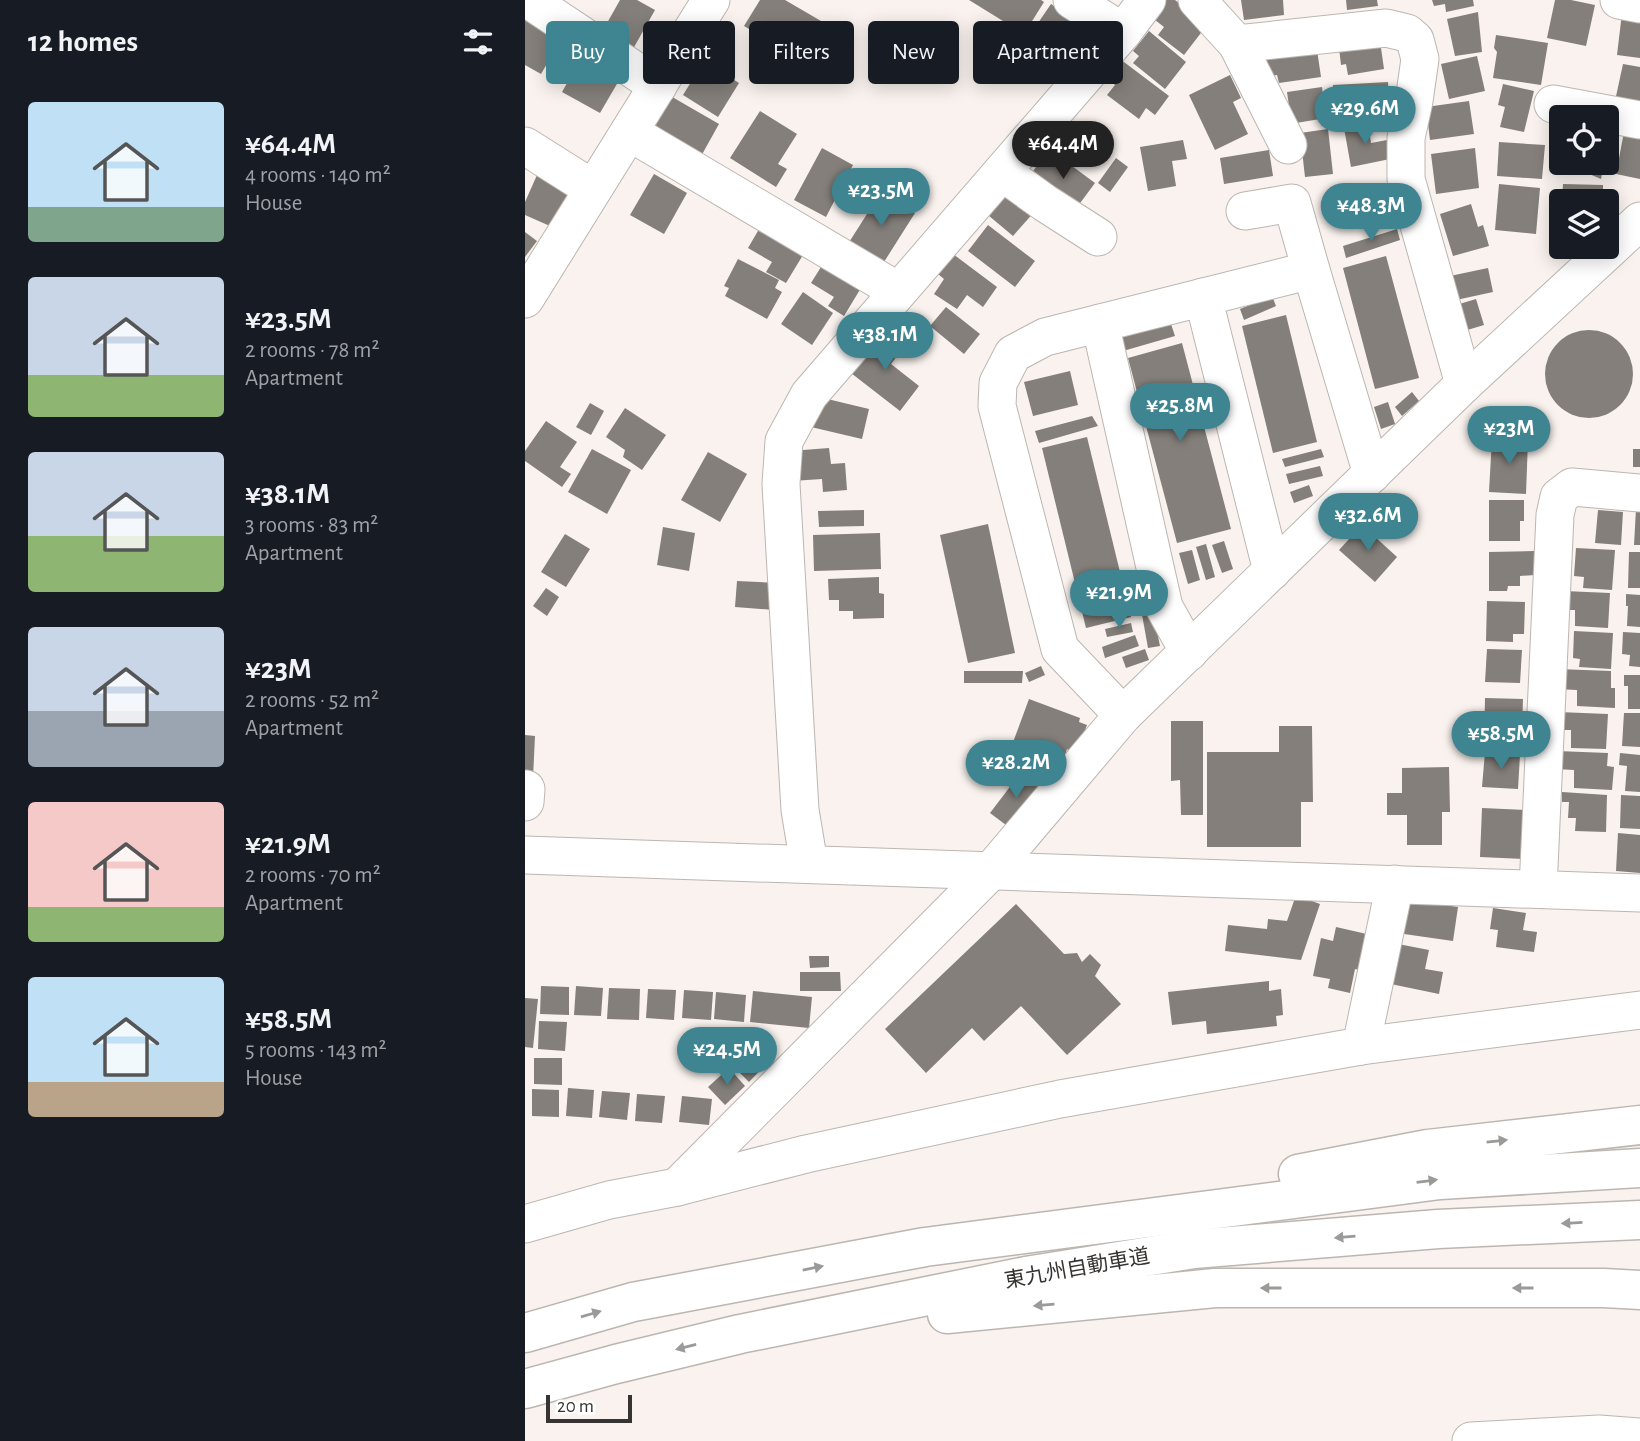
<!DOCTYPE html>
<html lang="en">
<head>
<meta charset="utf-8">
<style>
  body { margin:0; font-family:"Alegreya Sans","Noto Sans JP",sans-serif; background:#242831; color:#f1f3f6; height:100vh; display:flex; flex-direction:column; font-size:26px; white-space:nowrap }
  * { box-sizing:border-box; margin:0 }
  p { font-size:23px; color:#9ea1a6 }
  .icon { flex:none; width:38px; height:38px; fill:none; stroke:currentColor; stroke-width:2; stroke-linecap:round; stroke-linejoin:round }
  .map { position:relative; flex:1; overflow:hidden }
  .panel { display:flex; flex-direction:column; background:#171b24; width:525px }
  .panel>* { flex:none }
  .hud { position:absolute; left:21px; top:21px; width:665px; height:63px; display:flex; gap:14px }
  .controls { position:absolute; left:1024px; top:105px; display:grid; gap:14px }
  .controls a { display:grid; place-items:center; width:70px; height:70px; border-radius:7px; background:#171b24; box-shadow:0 4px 18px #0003; font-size:35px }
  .scale { position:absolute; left:21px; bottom:18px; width:86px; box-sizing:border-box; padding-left:7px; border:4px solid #363432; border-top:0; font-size:19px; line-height:24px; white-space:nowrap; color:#363432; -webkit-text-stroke:5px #fff; paint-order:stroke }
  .price { position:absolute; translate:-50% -60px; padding:0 16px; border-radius:24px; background:#3f8491; color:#fff; font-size:23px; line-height:46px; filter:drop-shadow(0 2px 4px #0008) }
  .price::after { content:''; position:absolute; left:50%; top:42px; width:21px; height:16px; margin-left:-10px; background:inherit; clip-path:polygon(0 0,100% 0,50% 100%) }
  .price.active { background:#222; color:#fff }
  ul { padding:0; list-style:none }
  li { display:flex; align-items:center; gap:21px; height:175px; padding:0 28px }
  li span { display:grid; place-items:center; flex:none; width:196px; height:140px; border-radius:7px; color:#555 }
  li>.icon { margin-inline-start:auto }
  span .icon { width:84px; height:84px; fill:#fffc; stroke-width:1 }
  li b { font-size:30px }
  h2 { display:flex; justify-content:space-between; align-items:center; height:84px; padding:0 28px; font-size:30px }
  .pill { padding:0 24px; border-radius:7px; background:#171b24; box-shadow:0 4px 18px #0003; font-size:24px; line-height:63px }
  .pill.active { background:#3f8491; color:#fff }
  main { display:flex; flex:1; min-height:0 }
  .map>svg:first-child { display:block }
  .building { fill:#847f7a }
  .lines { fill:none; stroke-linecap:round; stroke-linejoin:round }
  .minor-casing { stroke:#bcb6b1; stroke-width:39 }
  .highway-casing { stroke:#bcb6b1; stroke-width:41 }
  .minor { stroke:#fff; stroke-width:37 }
  .highway { stroke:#fff; stroke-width:38 }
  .oneway { fill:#9a9a98 }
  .labels { text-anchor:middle; stroke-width:5; stroke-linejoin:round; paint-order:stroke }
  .street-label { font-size:21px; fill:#363432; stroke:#fff }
</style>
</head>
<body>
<main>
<section class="panel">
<h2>12 homes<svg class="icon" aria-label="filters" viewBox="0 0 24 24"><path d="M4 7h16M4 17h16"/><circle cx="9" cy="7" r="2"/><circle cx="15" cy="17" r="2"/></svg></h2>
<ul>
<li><span style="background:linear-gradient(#bfe0f5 75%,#7fa58c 0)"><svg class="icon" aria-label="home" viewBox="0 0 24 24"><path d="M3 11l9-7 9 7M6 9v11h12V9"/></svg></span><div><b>¥64.4M</b><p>4 rooms · 140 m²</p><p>House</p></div></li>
<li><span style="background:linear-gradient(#c9d6e8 70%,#8fb573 0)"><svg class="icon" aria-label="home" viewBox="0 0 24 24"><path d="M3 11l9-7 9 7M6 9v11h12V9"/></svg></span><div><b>¥23.5M</b><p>2 rooms · 78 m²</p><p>Apartment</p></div></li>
<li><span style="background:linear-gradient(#c9d6e8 60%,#8fb573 0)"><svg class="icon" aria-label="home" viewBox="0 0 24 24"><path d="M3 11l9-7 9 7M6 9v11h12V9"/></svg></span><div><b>¥38.1M</b><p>3 rooms · 83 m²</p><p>Apartment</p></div></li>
<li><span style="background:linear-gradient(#c9d6e8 60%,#9aa5b1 0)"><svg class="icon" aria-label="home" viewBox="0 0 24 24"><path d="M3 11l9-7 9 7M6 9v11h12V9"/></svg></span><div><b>¥23M</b><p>2 rooms · 52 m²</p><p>Apartment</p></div></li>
<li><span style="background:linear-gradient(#f6c9c9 75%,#8fb573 0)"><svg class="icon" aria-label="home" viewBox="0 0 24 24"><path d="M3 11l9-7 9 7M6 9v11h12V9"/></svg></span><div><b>¥21.9M</b><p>2 rooms · 70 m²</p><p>Apartment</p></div></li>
<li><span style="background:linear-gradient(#bfe0f5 75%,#b9a48a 0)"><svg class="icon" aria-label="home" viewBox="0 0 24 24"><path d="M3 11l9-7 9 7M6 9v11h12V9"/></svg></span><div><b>¥58.5M</b><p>5 rooms · 143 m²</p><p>House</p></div></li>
</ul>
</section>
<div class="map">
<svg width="1115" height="1441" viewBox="0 0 1115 1441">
  <rect width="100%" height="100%" fill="#f9f2ee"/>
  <g class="building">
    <polygon points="95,0 112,0 130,10 108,49 77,32"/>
    <polygon points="235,0 260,0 296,21 273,58 219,26"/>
    <polygon points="444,0 516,0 519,2 499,34"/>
    <polygon points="637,0 650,0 682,25 659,55 633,35 639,27 625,16"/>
    <polygon points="716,0 758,0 759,15 719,20"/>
    <polygon points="821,0 852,0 853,6 822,10"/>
    <polygon points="907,0 948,0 949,6 921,12 920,4 909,6"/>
    <polygon points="1030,0 1046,0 1070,5 1061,46 1022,38"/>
    <polygon points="526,4 572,35 549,69 509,42 519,27 513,23"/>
    <polygon points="953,12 957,52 930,56 922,19"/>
    <polygon points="1097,13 1115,16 1115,58 1092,55"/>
    <polygon points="0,16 37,38 16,74 0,65"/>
    <polygon points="624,31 661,62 640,89 608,63 614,56 608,51"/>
    <polygon points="971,35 1023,43 1016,85 968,78 972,52 969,48"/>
    <polygon points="855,41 859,69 823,75 821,64 816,65 814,48"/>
    <polygon points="791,43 796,77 754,83 752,75 738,77 734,51"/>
    <polygon points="58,55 96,77 75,113 37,92"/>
    <polygon points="591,56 644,96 630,115 621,108 614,119 582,95 590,85 577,75"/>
    <polygon points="952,56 960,91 924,99 916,64"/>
    <polygon points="179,61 214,83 193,117 158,95"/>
    <polygon points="1098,64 1115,67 1115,106 1090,101"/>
    <polygon points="705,75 716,98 708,102 723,134 690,150 664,95"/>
    <polygon points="863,82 865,114 810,117 808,85"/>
    <polygon points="978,84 1009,91 999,132 975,127 980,107 973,105"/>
    <polygon points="797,87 801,118 759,125 764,106 762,92"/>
    <polygon points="142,94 194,124 175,158 122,128"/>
    <polygon points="944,101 949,134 905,140 901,107"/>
    <polygon points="235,111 272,134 253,164 262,169 251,187 205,158"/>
    <polygon points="843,123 846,143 862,140 865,159 826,167 819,128"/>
    <polygon points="803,129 808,174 780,177 775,133"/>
    <polygon points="1099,132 1115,134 1115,179 1091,174"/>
    <polygon points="658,140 662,159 647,161 651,186 623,191 615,147"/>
    <polygon points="974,142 1020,145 1017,179 972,176"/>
    <polygon points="297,148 328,165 301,217 269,200"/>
    <polygon points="950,148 954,188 911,194 906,154"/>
    <polygon points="524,149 570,183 547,214 506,174"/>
    <polygon points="744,150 748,176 699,184 695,158"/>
    <polygon points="591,158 603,167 585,192 573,183"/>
    <polygon points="1043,163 1079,163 1076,179 1043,165"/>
    <polygon points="129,174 162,193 139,234 105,215"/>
    <polygon points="12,175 50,191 34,230 0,215 0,202"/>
    <polygon points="974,184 1015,188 1011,234 970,230"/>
    <polygon points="1038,184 1078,185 1078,201 1037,201"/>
    <polygon points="485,188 511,210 488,236 463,215"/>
    <polygon points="356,192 390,213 359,262 339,249 335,256 321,247"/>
    <polygon points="946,204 953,227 958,225 964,246 928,256 915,214"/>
    <polygon points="237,224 281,250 261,283 241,272 247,262 223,248"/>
    <polygon points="463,225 510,261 490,287 443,251"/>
    <polygon points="872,229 875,240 821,258 818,246"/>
    <polygon points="0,232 12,241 0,257"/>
    <polygon points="428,254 472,287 458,307 442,295 432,309 409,294 419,279 413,274"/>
    <polygon points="861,256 894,378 850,389 818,268"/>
    <polygon points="213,259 254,280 250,288 257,292 242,319 200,296 204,288 199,286"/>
    <polygon points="301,259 339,283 319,316 303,306 309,297 286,283"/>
    <polygon points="963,268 968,292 931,300 925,276"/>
    <polygon points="278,292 308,313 287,345 256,324"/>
    <polygon points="747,296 751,306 719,320 715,309"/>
    <polygon points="951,299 959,325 939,331 931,305"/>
    <polygon points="421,307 455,334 439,354 405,326"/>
    <polygon points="761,315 792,442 748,453 717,326"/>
    <polygon points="646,324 650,336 598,351 595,338"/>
    <circle cx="1064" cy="374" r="44"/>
    <polygon points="358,331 379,347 366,364 394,386 375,411 326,373"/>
    <polygon points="657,343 706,529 652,543 603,358"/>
    <polygon points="545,371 553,405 508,416 499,382"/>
    <polygon points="887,392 894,401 877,416 870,407"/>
    <polygon points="294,397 344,409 337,439 286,427"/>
    <polygon points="863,402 870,424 856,429 849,407"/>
    <polygon points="65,403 79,411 66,435 51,427"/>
    <polygon points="100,408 141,435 117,470 98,457 100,450 81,437"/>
    <polygon points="567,416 573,426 514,443 510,431"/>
    <polygon points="21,421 52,442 35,467 46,474 37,487 0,461 0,451"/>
    <polygon points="562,437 606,617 561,628 517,448"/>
    <polygon points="967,438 1003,440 1001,494 964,492"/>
    <polygon points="304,448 306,464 320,463 322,490 298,492 297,479 267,481 265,451"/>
    <polygon points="67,449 106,470 82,514 43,492"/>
    <polygon points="796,449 799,457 760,467 757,459"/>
    <rect x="1108" y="449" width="7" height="18"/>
    <polygon points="183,452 222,474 195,522 156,500"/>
    <polygon points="795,466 798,476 764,484 761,474"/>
    <polygon points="784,485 788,496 769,503 765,492"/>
    <polygon points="964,500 999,500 999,521 995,521 995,541 964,541"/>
    <polygon points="1111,509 1115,509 1115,545 1109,545"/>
    <polygon points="339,510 339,526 294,527 293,511"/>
    <polygon points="1073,510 1098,512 1096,545 1070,543"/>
    <polygon points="463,524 490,653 443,663 415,535"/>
    <polygon points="837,525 872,557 850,582 814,550"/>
    <polygon points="138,527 170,533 164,571 132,565"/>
    <polygon points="355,533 356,569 289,571 288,535"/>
    <polygon points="40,534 65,549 41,587 16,572"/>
    <polygon points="699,541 708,569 697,573 687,545"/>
    <polygon points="681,544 690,577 681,580 671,547"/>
    <polygon points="1051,548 1090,550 1087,590 1058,588 1059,577 1049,576"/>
    <polygon points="667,550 675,580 663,584 654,553"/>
    <polygon points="1010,551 1010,575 995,576 995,586 983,586 982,591 964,591 964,552"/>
    <polygon points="1104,552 1115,552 1115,588 1103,588"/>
    <polygon points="354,577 354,593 359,594 359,618 328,619 328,611 314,611 314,600 304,600 303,579"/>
    <polygon points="212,581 252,583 250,610 210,607"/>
    <polygon points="21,588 34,597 22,616 8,606"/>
    <polygon points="1039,591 1085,593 1083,628 1050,626 1050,610 1038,610"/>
    <polygon points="1101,594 1115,595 1115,627 1102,626 1103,606 1101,606"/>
    <polygon points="962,601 1000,602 999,634 988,634 988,642 961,641"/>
    <polygon points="627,607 635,646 623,648 616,609"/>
    <polygon points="606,623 608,632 582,637 580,629"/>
    <polygon points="1049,631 1088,633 1086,669 1054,667 1055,659 1048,658"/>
    <polygon points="1098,632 1115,633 1115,667 1104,666 1105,655 1097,654"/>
    <polygon points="610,635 614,646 580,658 577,647"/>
    <polygon points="620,649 624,660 601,668 597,657"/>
    <polygon points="962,649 997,650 995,683 960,682"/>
    <polygon points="516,666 520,675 504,682 500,673"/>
    <polygon points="1032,669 1086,671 1086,688 1090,688 1090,708 1052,706 1052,690 1031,689"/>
    <polygon points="439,671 498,671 497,683 439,683"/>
    <polygon points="1099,675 1115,675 1115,709 1103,709 1103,686 1099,686"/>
    <polygon points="960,698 998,699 997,728 991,728 990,746 959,745"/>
    <polygon points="504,699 555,718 554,722 562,725 550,756 542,749 539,759 532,756 530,763 499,751 495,761 483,756"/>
    <polygon points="1033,712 1083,714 1081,749 1046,748 1046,730 1033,730"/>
    <polygon points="1099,713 1115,713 1115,747 1097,746"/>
    <polygon points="646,721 678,721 678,815 656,815 655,780 646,781"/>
    <polygon points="754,726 787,726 788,802 776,802 776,847 682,847 682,752 754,752"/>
    <polygon points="0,735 10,736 8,778 0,778"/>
    <polygon points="1032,751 1083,753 1082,766 1089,767 1087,790 1049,788 1049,770 1031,769"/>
    <polygon points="960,752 995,755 993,789 957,787"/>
    <polygon points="1095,753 1115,755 1115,792 1100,791 1102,766 1094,765"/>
    <polygon points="924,767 925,812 917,812 917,845 882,845 882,815 862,815 862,793 877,793 877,768"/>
    <polygon points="497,771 517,786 485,828 465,813"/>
    <polygon points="1037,792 1082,795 1081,832 1050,831 1051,818 1043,818 1044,802 1037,802"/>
    <polygon points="1096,795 1115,796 1115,829 1095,828"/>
    <polygon points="957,808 1002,810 999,859 955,857"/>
    <polygon points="1093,833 1115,835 1115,873 1091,871"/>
    <polygon points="771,895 795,904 776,960 700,951 703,925 742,929 743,919 762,921"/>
    <polygon points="877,898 933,907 928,941 872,933"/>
    <polygon points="491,904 539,954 552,953 557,962 565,954 576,965 570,976 596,1004 542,1055 496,1006 459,1041 447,1028 401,1073 360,1029"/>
    <polygon points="968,908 1001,913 998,930 1012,932 1009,952 971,947 973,930 965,929"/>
    <polygon points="811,927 846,935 838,971 830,969 825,993 803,988 805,979 788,976 796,938 808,941"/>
    <polygon points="868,943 904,950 900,969 918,972 914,994 861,983"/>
    <polygon points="284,956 304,956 304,967 285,968"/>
    <polygon points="275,972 315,972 316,991 275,991"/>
    <polygon points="744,981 744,991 756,989 758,1015 751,1016 752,1026 682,1034 681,1021 647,1025 643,992"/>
    <polygon points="16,986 44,987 44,1015 15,1014"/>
    <polygon points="51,986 78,988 76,1016 49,1015"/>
    <polygon points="84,988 115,989 114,1020 82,1019"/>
    <polygon points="123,989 151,990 149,1020 121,1018"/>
    <polygon points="159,990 188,992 186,1020 157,1018"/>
    <polygon points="228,991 287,997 284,1028 225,1022"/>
    <polygon points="191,992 221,995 219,1022 189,1019"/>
    <polygon points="0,998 13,999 8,1048 0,1047"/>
    <polygon points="14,1021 42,1022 40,1051 13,1049"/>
    <polygon points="228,1043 245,1060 224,1082 206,1064"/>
    <polygon points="9,1058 37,1058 37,1085 9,1084"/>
    <polygon points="204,1068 220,1086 200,1105 183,1087"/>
    <polygon points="43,1088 69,1090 67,1118 41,1116"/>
    <polygon points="7,1089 34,1090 34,1117 7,1116"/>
    <polygon points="77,1091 105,1093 102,1120 74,1117"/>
    <polygon points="112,1094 140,1096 137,1123 110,1121"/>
    <polygon points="157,1096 187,1099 184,1125 154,1122"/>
  </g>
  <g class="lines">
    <g class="minor-casing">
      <g id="minor">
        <polyline points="4,0 133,86"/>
        <polyline points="547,0 598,32"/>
        <polyline points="672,0 712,44 763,145"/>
        <polyline points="1094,0 1115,4"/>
        <polyline points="712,44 861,28 882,33 890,40 895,59 889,101 881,138 881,179 939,384"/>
        <polyline points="1028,104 1115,120"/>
        <polyline points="104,132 373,291"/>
        <polyline points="0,146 68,189"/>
        <polyline points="477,172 520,203 573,237"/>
        <polyline points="720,211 767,203 786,270 847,474"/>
        <polyline points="678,297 747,571"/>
        <polyline points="0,299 186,0"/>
        <polyline points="575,323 639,607 664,652"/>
        <polyline points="598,715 535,649 472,406 473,383 488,354 520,337 786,270"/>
        <polyline points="0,802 1,789"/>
        <polyline points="0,855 1115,893"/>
        <polyline points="284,864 275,810 256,484 259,441 284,395 598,32 622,0"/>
        <polyline points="1013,889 1030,515 1034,497 1047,487 1115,493"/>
        <polyline points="836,1046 870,884"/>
        <polyline points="152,1187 466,871 598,715 939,384 1115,221"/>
        <polyline points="0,1224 84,1200 152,1187 281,1154 535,1099 836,1046 1115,1010"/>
        <polyline points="946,1441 1074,1434 1115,1437"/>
      </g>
    </g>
    <g class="highway-casing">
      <g id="highway">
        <polyline points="773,1174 903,1149 1115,1125"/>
        <polyline points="422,1314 690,1288 1079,1288 1115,1290"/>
        <polyline points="0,1333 108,1302 400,1247 915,1180 1115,1168"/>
        <polyline points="0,1389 91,1364 215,1334 501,1276 669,1249 913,1229 1115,1220"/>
      </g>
    </g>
    <use href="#minor" class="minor"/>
    <use href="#highway" class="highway"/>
  </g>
  <defs><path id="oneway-solid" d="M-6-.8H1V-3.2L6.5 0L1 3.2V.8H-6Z" transform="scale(1.75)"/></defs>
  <g class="oneway">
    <use href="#oneway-solid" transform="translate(972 1141) rotate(-6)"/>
    <use href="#oneway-solid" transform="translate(902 1181) rotate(-7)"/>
    <use href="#oneway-solid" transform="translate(1047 1223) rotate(177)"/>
    <use href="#oneway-solid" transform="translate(820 1237) rotate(175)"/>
    <use href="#oneway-solid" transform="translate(288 1268) rotate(-11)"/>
    <use href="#oneway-solid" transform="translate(746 1288) rotate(180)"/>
    <use href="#oneway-solid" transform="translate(998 1288) rotate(180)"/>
    <use href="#oneway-solid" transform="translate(519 1305) rotate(175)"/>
    <use href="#oneway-solid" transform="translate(66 1314) rotate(-16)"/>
    <use href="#oneway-solid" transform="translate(161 1347) rotate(166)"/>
  </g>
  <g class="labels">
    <g class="street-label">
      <text transform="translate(552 1268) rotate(-10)" y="7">東九州自動車道</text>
    </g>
  </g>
</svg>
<div class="controls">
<a><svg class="icon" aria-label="locate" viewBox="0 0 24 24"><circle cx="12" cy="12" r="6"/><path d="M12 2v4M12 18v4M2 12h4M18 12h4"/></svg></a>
<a><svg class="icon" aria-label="layers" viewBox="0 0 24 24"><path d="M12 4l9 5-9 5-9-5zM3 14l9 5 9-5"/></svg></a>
</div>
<div class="scale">20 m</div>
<b class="price" style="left:840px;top:146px">¥29.6M</b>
<b class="price active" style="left:538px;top:181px">¥64.4M</b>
<b class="price" style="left:356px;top:228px">¥23.5M</b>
<b class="price" style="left:846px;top:243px">¥48.3M</b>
<b class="price" style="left:360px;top:372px">¥38.1M</b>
<b class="price" style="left:655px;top:443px">¥25.8M</b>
<b class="price" style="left:984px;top:466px">¥23M</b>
<b class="price" style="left:843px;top:553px">¥32.6M</b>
<b class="price" style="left:594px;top:630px">¥21.9M</b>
<b class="price" style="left:976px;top:771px">¥58.5M</b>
<b class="price" style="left:491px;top:800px">¥28.2M</b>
<b class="price" style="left:202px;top:1087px">¥24.5M</b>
<div class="hud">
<a class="pill active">Buy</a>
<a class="pill">Rent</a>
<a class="pill">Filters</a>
<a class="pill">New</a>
<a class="pill">Apartment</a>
</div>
</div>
</main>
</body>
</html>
